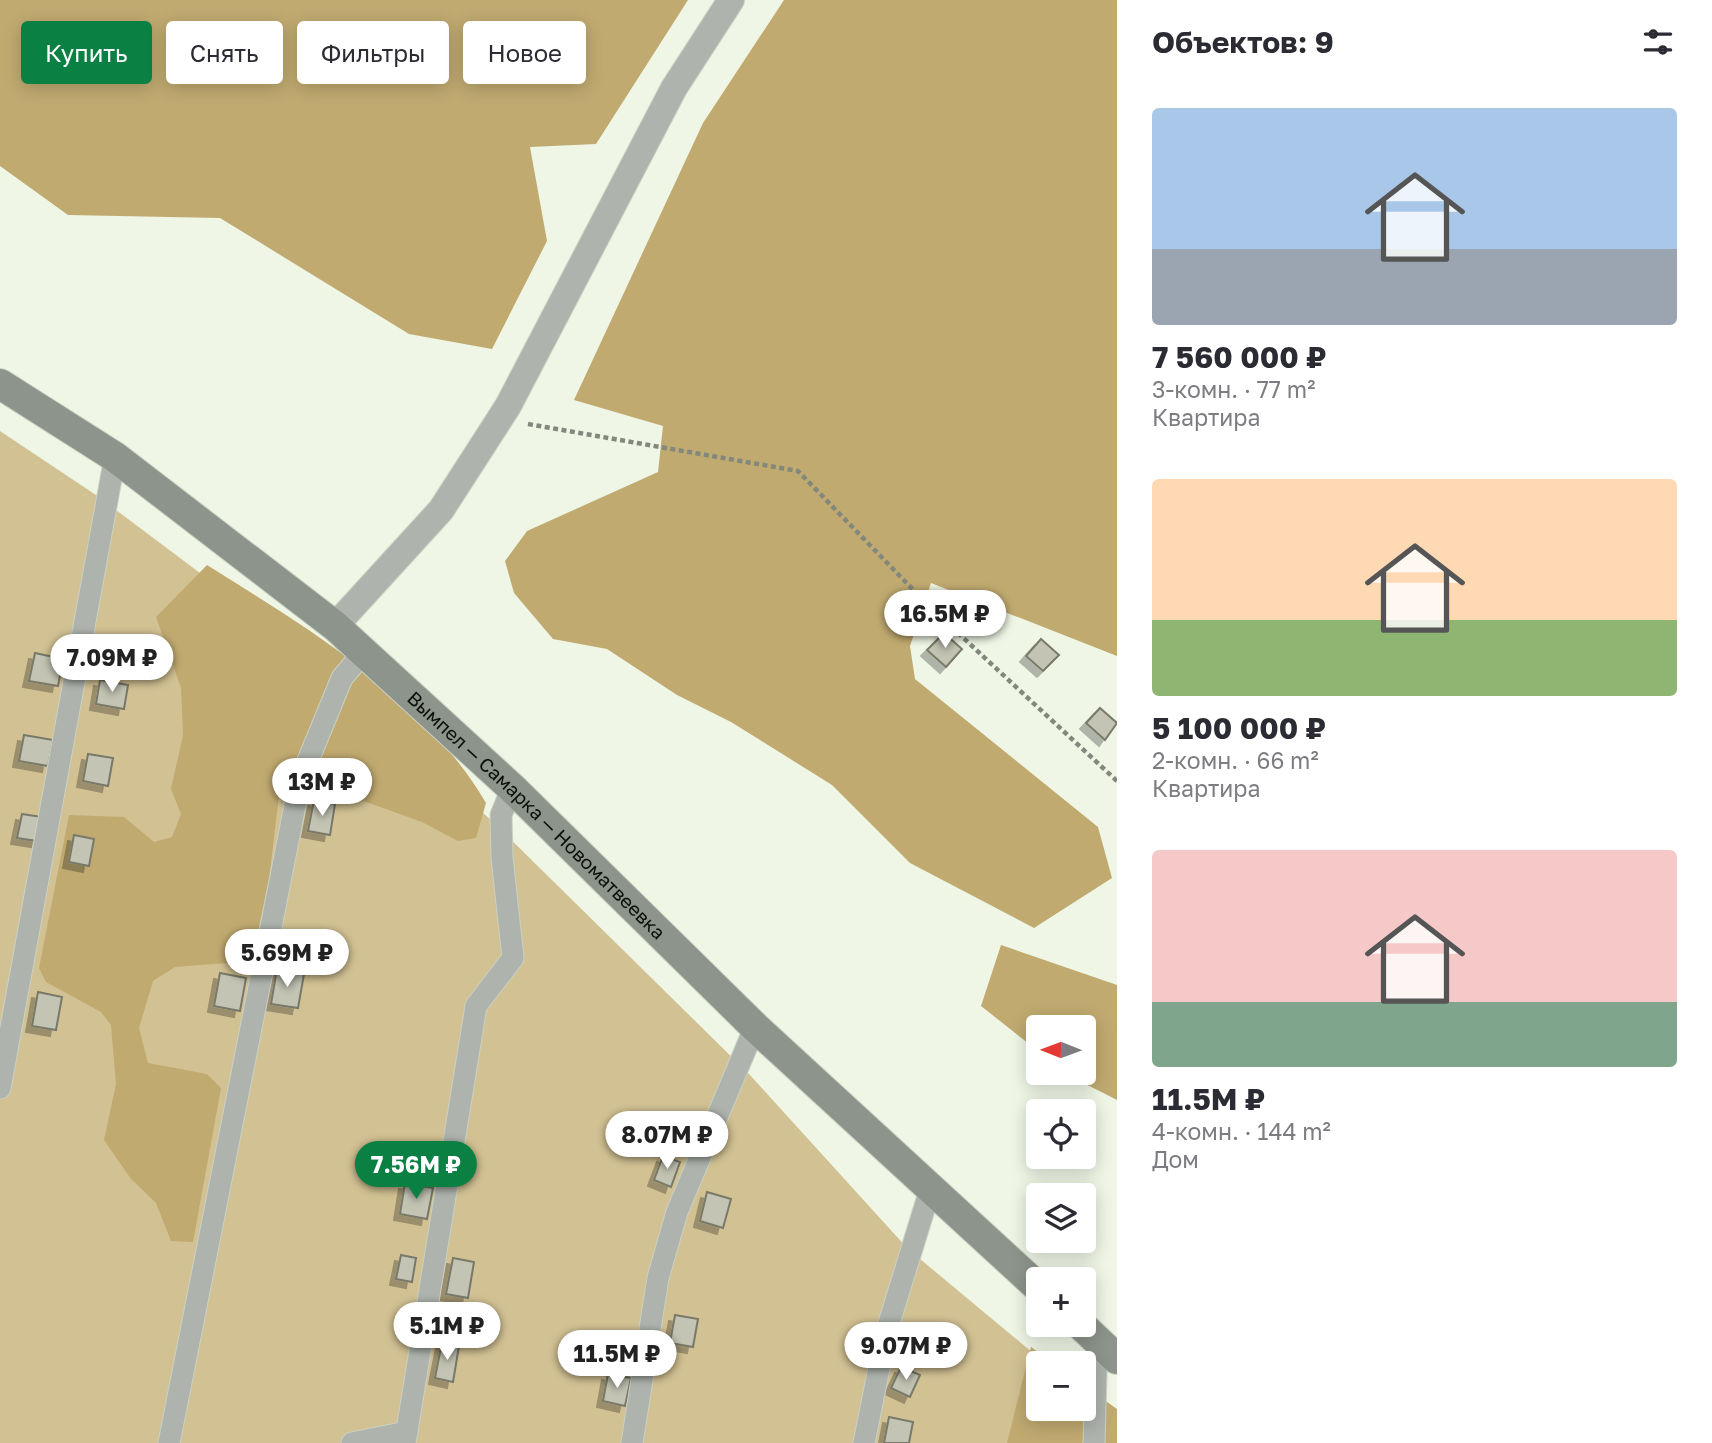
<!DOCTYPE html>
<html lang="ru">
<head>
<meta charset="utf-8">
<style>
  body { margin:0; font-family:"Golos Text",sans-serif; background:#f7f7f7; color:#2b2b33; height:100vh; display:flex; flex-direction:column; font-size:26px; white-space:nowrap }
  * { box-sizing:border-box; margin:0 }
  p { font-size:23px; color:#7c7c81 }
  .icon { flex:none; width:38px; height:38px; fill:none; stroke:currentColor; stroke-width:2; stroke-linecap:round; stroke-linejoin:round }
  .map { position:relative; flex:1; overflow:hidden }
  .side { display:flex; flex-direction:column; background:#fff; width:595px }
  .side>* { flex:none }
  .hud { position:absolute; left:21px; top:21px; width:665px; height:63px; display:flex; gap:14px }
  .needle { width:46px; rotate:271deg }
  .tools { position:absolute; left:1026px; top:1015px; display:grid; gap:14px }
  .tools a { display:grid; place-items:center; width:70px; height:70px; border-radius:7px; background:#fff; box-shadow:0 4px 18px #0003; font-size:35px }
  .price { position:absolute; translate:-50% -60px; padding:0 16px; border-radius:24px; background:#fff; color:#222; font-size:23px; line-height:46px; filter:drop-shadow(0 2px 4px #0008) }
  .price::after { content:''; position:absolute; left:50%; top:42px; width:21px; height:16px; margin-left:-10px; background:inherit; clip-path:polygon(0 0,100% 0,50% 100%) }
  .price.selected { background:#0b8043; color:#fff }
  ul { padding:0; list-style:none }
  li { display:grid; align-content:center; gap:14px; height:371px; padding:0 35px }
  li span { display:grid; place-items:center; height:217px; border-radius:7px; color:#555 }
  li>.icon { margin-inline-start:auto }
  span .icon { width:126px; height:126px; fill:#fffc; stroke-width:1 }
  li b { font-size:30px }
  h2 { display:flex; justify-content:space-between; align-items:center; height:84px; padding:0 35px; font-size:30px }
  .pill { padding:0 24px; border-radius:7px; background:#fff; box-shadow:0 4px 18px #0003; font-size:24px; line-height:63px }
  .pill.selected { background:#0b8043; color:#fff }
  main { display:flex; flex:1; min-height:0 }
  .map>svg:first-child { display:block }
  .green { fill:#d2c193 }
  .forest { fill:#c0aa70 }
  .building { fill:#c3c4b3; stroke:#797969; stroke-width:2; filter:url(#shadow) }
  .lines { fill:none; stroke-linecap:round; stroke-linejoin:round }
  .minor-casing { stroke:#cbd1c2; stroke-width:23 }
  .tertiary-casing { stroke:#cbd1c2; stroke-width:28 }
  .secondary-casing { stroke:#cbd1c2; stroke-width:32 }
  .path { stroke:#83887d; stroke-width:4.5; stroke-dasharray:5 3.5; stroke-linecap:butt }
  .minor { stroke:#aeb3ad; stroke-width:21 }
  .tertiary { stroke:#aeb3ad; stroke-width:26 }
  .secondary { stroke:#8c948b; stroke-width:30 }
  .labels { text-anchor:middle; stroke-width:6; stroke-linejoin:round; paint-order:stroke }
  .street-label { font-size:19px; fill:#0d0f0a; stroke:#fff }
</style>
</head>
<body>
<main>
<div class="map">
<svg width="1117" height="1443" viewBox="0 0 1117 1443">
  <defs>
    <filter id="shadow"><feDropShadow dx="-6" dy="6" stdDeviation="0" flood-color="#0004"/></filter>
  </defs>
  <rect width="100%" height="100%" fill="#eff6e5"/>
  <polygon class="green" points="0,431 96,495 308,654 492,821 749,1074 908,1249 1045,1363 1038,1363 1038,1409 1083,1409 1117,1443 0,1443"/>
  <g class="forest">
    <polygon points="0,0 688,0 596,144 530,147 547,241 492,349 409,334 220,218 68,215 0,166"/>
    <polygon points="784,0 1117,0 1117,656 931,583 910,646 915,679 1098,827 1112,878 1034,928 910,863 832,785 731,722 677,695 607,649 553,639 514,593 505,561 527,531 658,472 663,426 574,400 703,123"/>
    <path d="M 207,565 C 309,629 423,696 486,803 L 476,838 L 458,841 L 422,822 L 330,789 L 281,778 L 269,879 L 252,961 L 175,967 L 153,981 L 139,1028 L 148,1063 L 207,1074 L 221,1088 L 193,1242 L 171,1241 L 156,1203 L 131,1179 L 104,1140 L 116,1084 L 111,1025 L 101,1012 L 46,982 L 39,968 L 69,815 L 124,817 L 154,842 L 172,837 L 181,814 L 171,789 L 183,735 L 181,688 L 156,617 Z"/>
    <polygon points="1001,945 1117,985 1117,1100 1064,1073 1083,1073 1083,1027 1038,1027 1038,1051 981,1006"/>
    <polygon points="1031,1347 1053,1363 1038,1363 1038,1409 1083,1409 1083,1385 1117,1409 1117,1443 1007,1443"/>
  </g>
  <g class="building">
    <polygon points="944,633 962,649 946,667 927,650"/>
    <polygon points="1041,639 1059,655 1043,671 1026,656"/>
    <polygon points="35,653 63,659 58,686 29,681"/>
    <polygon points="100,680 128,685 124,709 96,704"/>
    <polygon points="1100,708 1117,723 1105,740 1086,723"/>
    <polygon points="24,735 53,740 48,766 19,761"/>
    <polygon points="88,754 113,758 108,786 83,781"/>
    <polygon points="314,800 335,804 330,835 308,831"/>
    <polygon points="22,814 42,817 37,841 17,838"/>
    <polygon points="74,835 94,839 89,866 69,862"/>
    <polygon points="277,969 304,974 298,1008 271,1004"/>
    <polygon points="220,973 246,978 240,1011 214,1006"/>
    <polygon points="38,992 62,997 56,1030 32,1026"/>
    <polygon points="663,1156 680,1162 671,1187 654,1180"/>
    <polygon points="405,1183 433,1188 427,1219 400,1214"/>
    <polygon points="707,1192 731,1199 723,1228 700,1221"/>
    <polygon points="401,1255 416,1258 412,1282 396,1279"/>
    <polygon points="453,1258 474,1262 468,1298 446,1294"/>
    <polygon points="675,1315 698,1319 693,1347 670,1343"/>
    <polygon points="442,1342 459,1346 453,1382 435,1378"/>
    <polygon points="901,1367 920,1375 910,1397 891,1388"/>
    <polygon points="608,1374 631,1378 625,1406 603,1401"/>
    <polygon points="889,1417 913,1422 909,1443 884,1443"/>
  </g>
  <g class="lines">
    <g class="minor-casing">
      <g id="minor">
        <polyline points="0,1088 115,457"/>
        <polyline points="169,1443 300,780 342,678 363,653"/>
        <polyline points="352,1443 407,1432"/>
        <polyline points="405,1443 476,1006 513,958 502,857 501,815 512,788"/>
        <polyline points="632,1443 658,1278 677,1212 755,1027"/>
        <polyline points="864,1443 886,1333 930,1190"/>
        <polyline points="1094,1443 1097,1339"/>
      </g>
    </g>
    <g class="tertiary-casing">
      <polyline id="tertiary" points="335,626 441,510 508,406 674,88 731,0"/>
    </g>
    <g class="secondary-casing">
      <g id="secondary">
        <path id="s1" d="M 0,384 L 115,457 L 335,626 L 512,788 L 755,1027 L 1038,1287"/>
        <polyline points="1081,1325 1117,1359"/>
      </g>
    </g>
    <polyline class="path" points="528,424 798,471 928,605 1117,781"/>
    <use href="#minor" class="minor"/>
    <use href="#tertiary" class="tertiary"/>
    <use href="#secondary" class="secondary"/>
  </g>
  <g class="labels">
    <g class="street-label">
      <text dy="7" stroke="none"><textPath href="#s1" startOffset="690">Вымпел — Самарка — Новоматвеевка</textPath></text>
    </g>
  </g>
</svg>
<div class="tools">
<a><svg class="needle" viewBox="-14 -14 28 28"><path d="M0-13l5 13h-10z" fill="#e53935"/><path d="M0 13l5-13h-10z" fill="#7c7c81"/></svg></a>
<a><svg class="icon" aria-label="locate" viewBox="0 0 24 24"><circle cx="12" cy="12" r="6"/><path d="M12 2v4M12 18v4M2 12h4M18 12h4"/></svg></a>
<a><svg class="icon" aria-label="layers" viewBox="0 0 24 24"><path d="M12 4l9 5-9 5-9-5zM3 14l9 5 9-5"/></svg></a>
<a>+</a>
<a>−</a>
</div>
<b class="price" style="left:945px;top:650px">16.5M ₽</b>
<b class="price" style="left:112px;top:694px">7.09M ₽</b>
<b class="price" style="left:322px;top:818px">13M ₽</b>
<b class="price" style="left:287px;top:989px">5.69M ₽</b>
<b class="price" style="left:667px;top:1171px">8.07M ₽</b>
<b class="price selected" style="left:416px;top:1201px">7.56M ₽</b>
<b class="price" style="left:447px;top:1362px">5.1M ₽</b>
<b class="price" style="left:906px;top:1382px">9.07M ₽</b>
<b class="price" style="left:617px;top:1390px">11.5M ₽</b>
<div class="hud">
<a class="pill selected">Купить</a>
<a class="pill">Снять</a>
<a class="pill">Фильтры</a>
<a class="pill">Новое</a>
</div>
</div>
<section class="side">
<h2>Объектов: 9<svg class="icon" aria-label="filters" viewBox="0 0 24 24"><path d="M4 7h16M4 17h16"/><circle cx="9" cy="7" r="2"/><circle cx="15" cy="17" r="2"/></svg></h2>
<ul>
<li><span style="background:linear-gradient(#a9c7e8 65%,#9aa5b1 0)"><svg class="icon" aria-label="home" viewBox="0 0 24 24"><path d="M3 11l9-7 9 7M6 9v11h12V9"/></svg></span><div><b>7 560 000 ₽</b><p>3-комн. · 77 m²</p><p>Квартира</p></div></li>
<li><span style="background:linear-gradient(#ffd9b3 65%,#8fb573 0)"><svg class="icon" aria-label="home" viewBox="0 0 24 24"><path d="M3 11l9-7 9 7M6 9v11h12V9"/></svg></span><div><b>5 100 000 ₽</b><p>2-комн. · 66 m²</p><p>Квартира</p></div></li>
<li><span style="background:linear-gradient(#f6c9c9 70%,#7fa58c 0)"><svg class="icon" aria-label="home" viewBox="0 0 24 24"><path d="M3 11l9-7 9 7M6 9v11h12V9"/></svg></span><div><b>11.5M ₽</b><p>4-комн. · 144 m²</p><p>Дом</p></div></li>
</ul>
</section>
</main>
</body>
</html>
